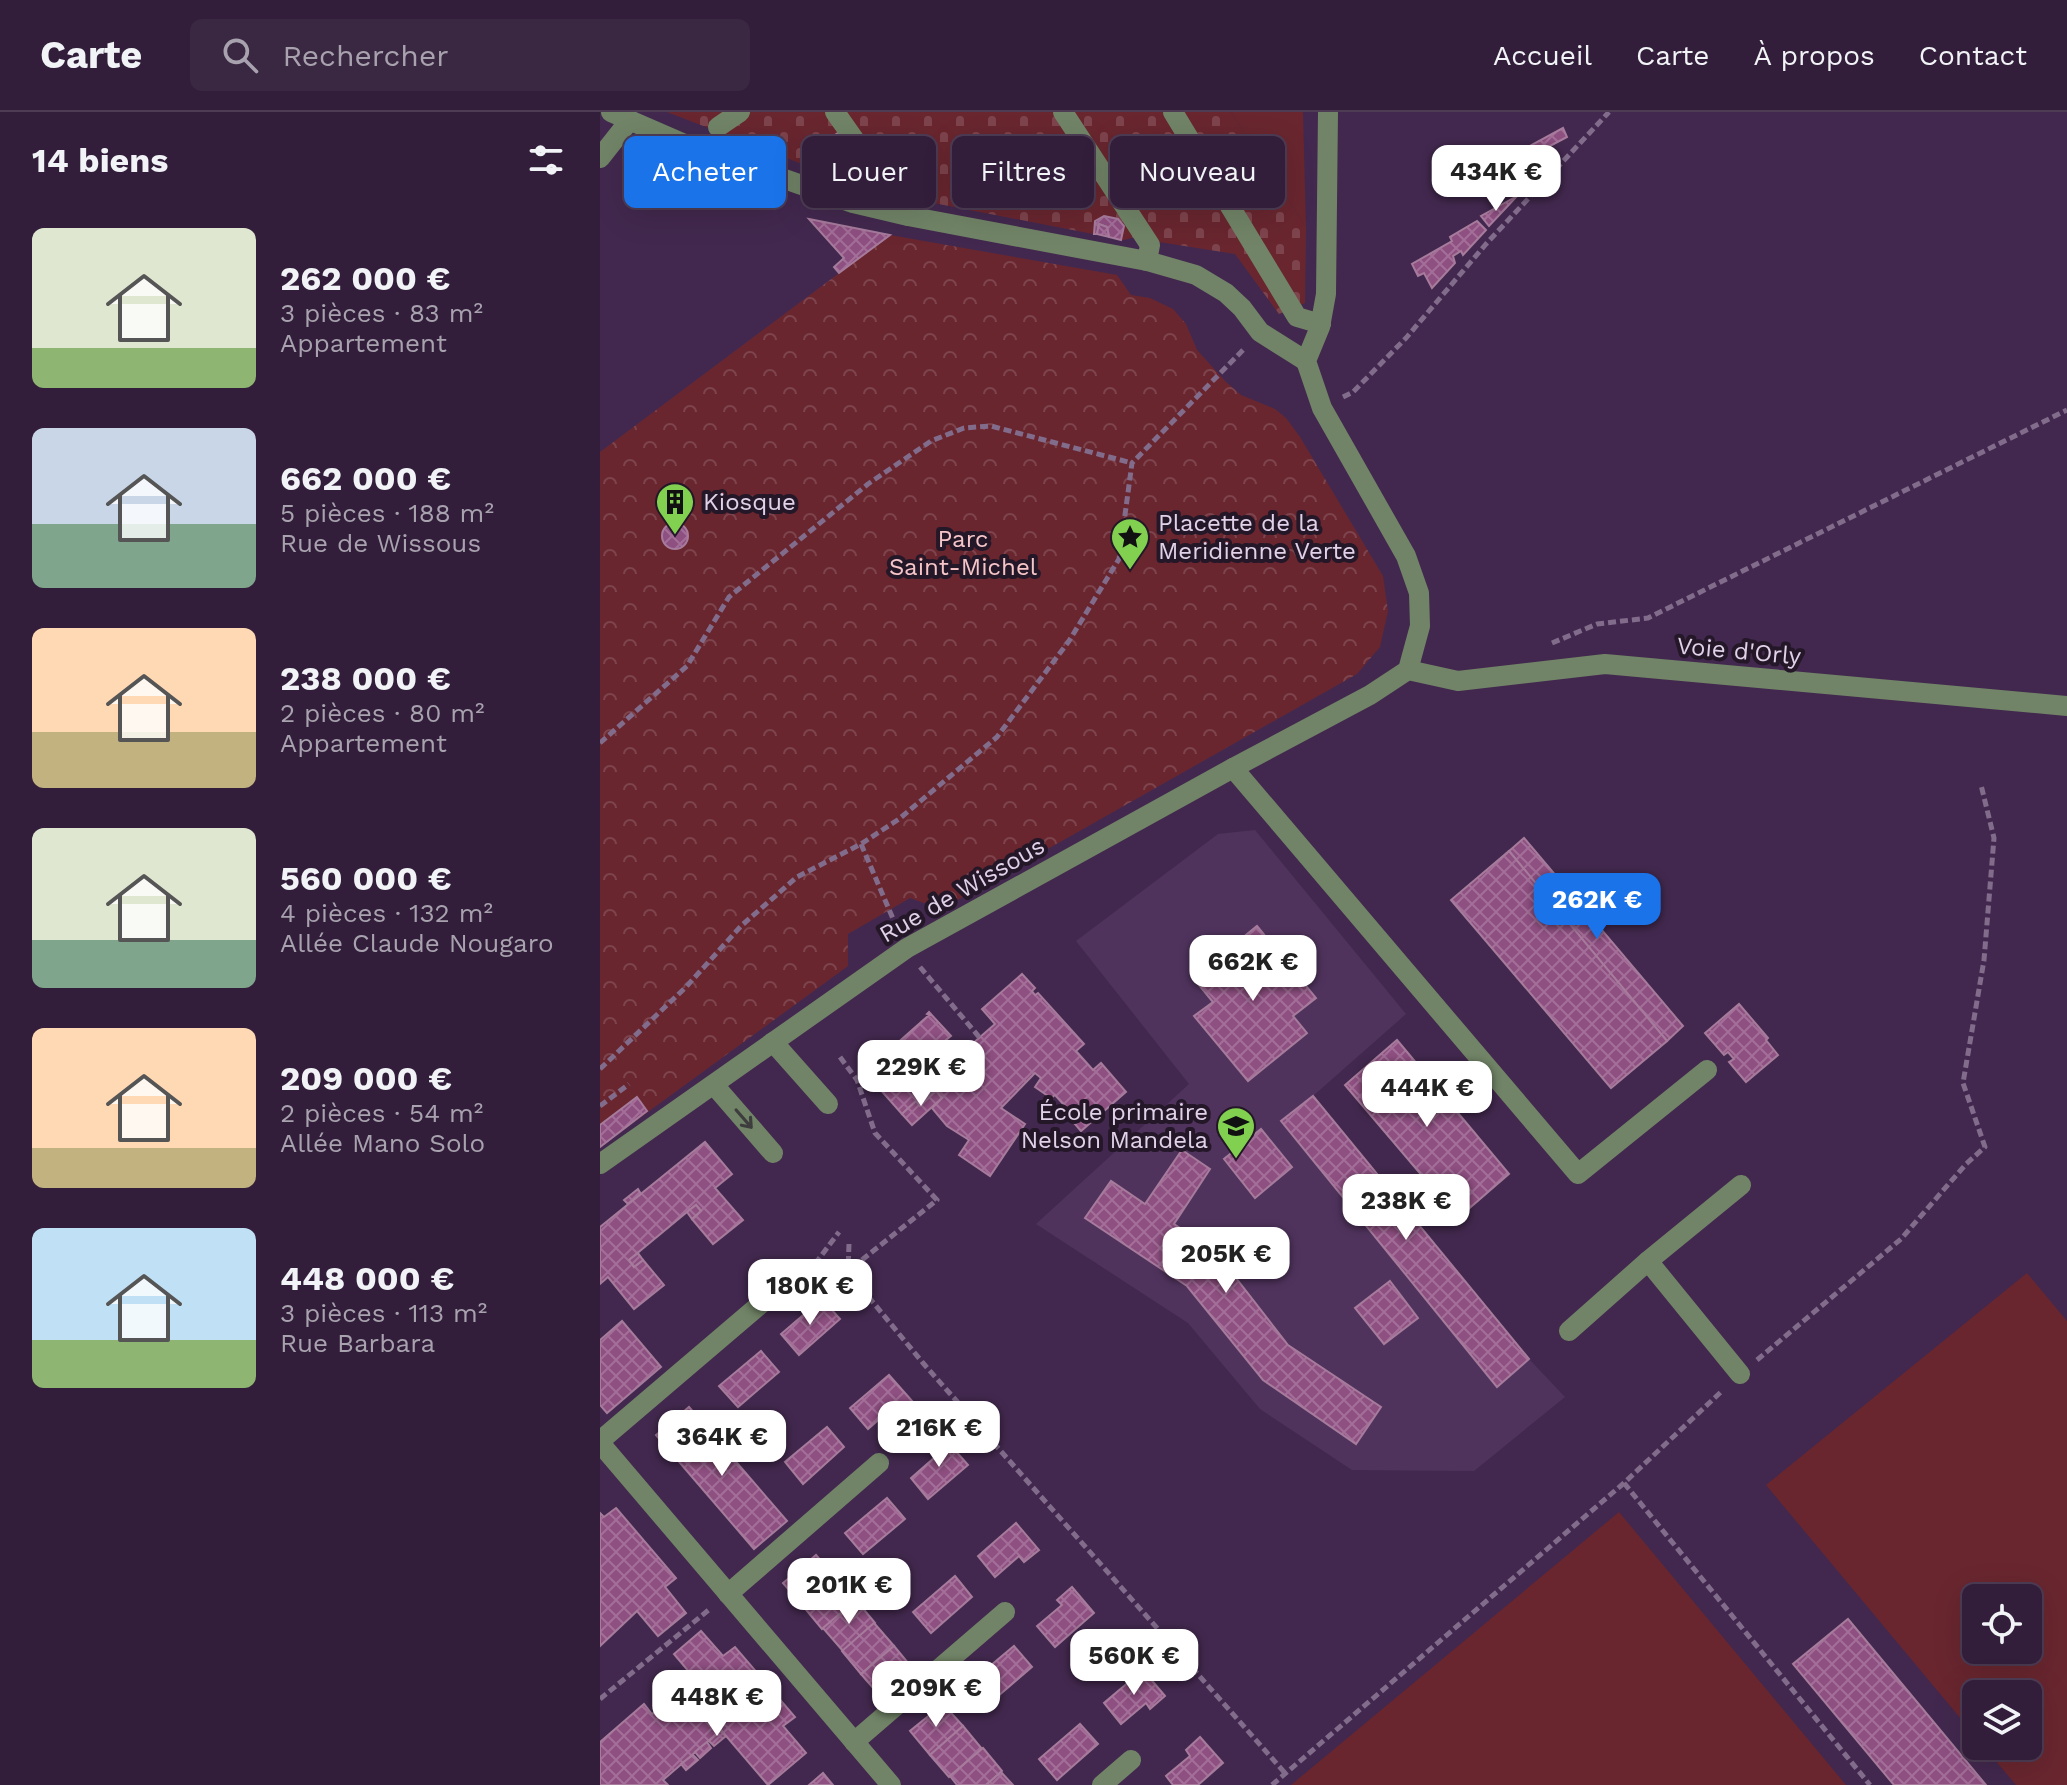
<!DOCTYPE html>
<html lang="fr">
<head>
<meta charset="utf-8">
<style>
  body { margin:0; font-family:"Work Sans",sans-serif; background:#3a2742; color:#f1f3f6; height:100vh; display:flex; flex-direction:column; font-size:30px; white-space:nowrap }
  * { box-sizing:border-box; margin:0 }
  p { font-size:26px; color:#a8a2af }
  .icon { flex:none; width:44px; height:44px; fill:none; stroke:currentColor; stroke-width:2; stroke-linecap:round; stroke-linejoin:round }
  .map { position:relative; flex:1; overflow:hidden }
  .panel { display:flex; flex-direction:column; background:#321e3a; width:600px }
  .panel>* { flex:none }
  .guide { position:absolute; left:24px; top:24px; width:760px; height:72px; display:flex; gap:16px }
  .fabs { position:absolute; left:1362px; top:1472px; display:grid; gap:16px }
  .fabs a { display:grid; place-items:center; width:80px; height:80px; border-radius:12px; background:#321e3a; box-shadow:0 8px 32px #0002,0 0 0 2px #4d3c54; font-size:40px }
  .price { position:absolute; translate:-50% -68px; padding:0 18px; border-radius:16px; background:#fff; color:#222; font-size:26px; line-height:52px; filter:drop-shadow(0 2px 4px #0008) }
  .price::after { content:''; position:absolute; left:50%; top:48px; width:24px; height:18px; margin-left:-12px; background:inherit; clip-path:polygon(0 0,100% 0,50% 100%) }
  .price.selected { background:#1a73e8; color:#fff }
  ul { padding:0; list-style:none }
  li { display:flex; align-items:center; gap:24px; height:200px; padding:0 32px }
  li span { display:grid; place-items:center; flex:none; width:224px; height:160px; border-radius:12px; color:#555 }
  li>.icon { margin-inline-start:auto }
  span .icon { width:96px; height:96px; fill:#fffc; stroke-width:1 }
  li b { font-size:34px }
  h2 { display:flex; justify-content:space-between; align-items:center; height:96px; padding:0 32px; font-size:34px }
  .chip { padding:0 28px; border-radius:12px; background:#321e3a; box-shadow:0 8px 32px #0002,0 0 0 2px #4d3c54; font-size:28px; line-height:72px }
  .chip.selected { background:#1a73e8; color:#fff }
  header { display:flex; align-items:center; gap:48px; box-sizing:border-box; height:112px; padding:0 40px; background:#321e3a; border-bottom:2px solid #4d3c54 }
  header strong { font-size:38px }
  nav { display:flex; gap:44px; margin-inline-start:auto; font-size:28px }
  .search { width:560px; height:72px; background:#3a2742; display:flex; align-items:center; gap:20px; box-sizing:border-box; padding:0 28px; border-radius:12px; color:#a8a2af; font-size:30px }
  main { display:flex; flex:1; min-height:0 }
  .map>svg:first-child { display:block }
  .built { fill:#50335d }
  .grass { fill:#69262f; fill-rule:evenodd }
  .cemetery { fill:url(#cemetery-stones) }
  .park { fill:url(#park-crowns) }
  .building { fill:url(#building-cross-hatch); stroke:#a67b9c; stroke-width:2 }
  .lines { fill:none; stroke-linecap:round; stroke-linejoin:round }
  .path { stroke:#826c8c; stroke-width:5; stroke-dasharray:8 4; stroke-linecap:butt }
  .minor { stroke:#718467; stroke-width:20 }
  .oneway { stroke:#3e3d3e }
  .labels { text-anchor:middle; stroke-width:8; stroke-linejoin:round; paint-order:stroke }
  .poi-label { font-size:24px; fill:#e1d1e9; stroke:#231728; text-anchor:start }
  .park-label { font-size:24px; fill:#f6c5c8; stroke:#231728 }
  .street-label { font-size:24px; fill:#e1d1e9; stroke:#231728 }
</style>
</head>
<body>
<header>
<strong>Carte</strong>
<div class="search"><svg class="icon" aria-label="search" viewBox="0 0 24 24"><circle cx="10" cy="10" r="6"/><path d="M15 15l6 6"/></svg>Rechercher</div>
<nav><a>Accueil</a><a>Carte</a><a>À propos</a><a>Contact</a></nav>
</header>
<main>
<section class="panel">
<h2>14 biens<svg class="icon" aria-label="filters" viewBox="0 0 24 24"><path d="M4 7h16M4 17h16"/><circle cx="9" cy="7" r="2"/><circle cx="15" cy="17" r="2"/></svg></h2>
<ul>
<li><span style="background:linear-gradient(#dfe7d0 75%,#8fb573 0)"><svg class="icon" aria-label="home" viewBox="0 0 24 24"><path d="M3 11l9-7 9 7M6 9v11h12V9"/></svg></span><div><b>262 000 €</b><p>3 pièces · 83 m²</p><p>Appartement</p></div></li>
<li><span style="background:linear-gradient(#c9d6e8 60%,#7fa58c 0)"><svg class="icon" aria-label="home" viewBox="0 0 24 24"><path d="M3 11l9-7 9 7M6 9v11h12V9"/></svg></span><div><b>662 000 €</b><p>5 pièces · 188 m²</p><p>Rue de Wissous</p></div></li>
<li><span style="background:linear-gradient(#ffd9b3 65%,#c2b280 0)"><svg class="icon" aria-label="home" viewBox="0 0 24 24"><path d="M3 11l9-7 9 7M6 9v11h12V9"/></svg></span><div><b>238 000 €</b><p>2 pièces · 80 m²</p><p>Appartement</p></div></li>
<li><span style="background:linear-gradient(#dfe7d0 70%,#7fa58c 0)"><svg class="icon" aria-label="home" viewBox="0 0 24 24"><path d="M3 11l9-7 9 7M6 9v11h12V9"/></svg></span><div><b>560 000 €</b><p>4 pièces · 132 m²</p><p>Allée Claude Nougaro</p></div></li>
<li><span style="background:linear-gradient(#ffd9b3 75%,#c2b280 0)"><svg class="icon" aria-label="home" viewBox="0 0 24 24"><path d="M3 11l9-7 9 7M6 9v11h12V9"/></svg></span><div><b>209 000 €</b><p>2 pièces · 54 m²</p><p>Allée Mano Solo</p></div></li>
<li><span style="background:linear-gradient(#bfe0f5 70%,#8fb573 0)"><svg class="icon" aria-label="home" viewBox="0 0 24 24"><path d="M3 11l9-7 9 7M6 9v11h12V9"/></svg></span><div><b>448 000 €</b><p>3 pièces · 113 m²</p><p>Rue Barbara</p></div></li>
</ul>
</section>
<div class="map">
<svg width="1467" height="1673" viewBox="0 0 1467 1673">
  <defs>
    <pattern id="cemetery-stones" width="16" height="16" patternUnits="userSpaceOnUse" patternTransform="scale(2)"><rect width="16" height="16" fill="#69262f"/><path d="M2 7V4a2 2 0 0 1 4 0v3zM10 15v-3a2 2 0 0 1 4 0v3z" fill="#7e444d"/></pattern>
    <pattern id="park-crowns" width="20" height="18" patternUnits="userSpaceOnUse" patternTransform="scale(2)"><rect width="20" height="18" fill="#69262f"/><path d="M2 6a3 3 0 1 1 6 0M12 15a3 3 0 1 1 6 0" fill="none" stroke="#7e444d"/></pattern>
    <pattern id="building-cross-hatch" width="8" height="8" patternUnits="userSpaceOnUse" patternTransform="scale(2)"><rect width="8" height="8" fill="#8e4f81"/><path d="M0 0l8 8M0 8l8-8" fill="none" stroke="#a36f99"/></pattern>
  </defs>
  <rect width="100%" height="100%" fill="#42284e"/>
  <polygon class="built" points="655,718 806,902 713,984 929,1247 965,1285 874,1359 752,1358 660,1297 588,1211 436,1112 589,972 476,829 618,722"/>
  <g class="grass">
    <polygon points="631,0 703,0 706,115"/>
    <path d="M 1427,1161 L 1467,1209 L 1467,1673 L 1416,1673 L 1383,1634 L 1428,1634 L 1428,1582 L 1376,1582 L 1376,1625 L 1166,1373 ZM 1428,1486 L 1428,1538 L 1376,1538 L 1376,1486 Z"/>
    <polygon points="1019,1400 1246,1673 691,1673"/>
  </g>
  <polygon class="cemetery" points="67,0 631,0 706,115 705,191 679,202 635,142 559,130 552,120 524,128 272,79"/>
  <polygon class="park" points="290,123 517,163 531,183 550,186 573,197 586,212 597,238 626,270 641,283 675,297 686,306 700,325 783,464 788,499 780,535 757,562 347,794 338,796 310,786 248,822 248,854 0,1035 0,340"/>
  <g class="building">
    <polygon points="963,16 967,25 929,45 933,53 923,59 927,69 890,89 876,63"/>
    <polygon points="238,21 262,56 251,64 226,29"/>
    <polygon points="876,63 884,79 877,82 868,67"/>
    <polygon points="917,84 889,114 881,104"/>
    <polygon points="504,104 518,107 524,114 521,128 509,125 507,115 499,112 497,122 494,122 495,109"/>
    <polygon points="209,107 290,123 239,161 234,155 244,146"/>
    <polygon points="877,109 886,118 863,143 861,139 853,144 855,151 832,176 824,161 818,164 812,152 852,129 850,125"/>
    <polygon points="499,112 507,115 509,125 497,122"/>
    <circle cx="75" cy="424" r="13"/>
    <polygon points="924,726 1083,914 1067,929 909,739"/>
    <polygon points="909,739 1067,929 1011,976 851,788"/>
    <polygon points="657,814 716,886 693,904 707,921 648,969 594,904 613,890 593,866"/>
    <polygon points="422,862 435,876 432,879 435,883 438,881 484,932 476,939 493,958 501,951 526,980 481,1019 462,997 465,994 455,983 451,986 435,975 441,966 435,961 401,996 425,1012 390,1064 359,1043 369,1028 347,1014 332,996 342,986 336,979 320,994 316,989 302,1002 263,958 267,958 329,903 327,902 329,900 351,924 346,928 353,936 356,932 363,940 395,912 382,897"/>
    <polygon points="1139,892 1168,926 1166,928 1178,943 1146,970 1129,950 1134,947 1128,940 1124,943 1105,921"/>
    <polygon points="797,928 909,1062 858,1106 745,973"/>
    <polygon points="336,979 342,986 312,1013 302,1002 316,989 320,994"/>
    <polygon points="713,984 929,1247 897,1275 681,1009"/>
    <polygon points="37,985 47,999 0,1035 0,1013"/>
    <polygon points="661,1017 692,1055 655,1086 624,1047"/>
    <polygon points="105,1030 132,1062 115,1076 143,1108 113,1132 92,1107 101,1099 96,1093 87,1100 29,1148 34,1155 43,1148 64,1173 34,1197 8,1165 0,1172 0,1115"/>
    <polygon points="582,1038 610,1057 574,1112 615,1139 688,1233 781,1295 756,1332 663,1268 587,1174 485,1106 511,1069 545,1092"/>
    <polygon points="38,1077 41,1082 28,1092 24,1088"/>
    <polygon points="96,1093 101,1099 92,1107 87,1100"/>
    <polygon points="38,1141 43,1148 34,1155 29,1148"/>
    <polygon points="790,1169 818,1206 784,1232 755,1196"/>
    <polygon points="222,1187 240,1207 199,1243 181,1222"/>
    <polygon points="22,1209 61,1255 7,1301 0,1293 0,1228"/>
    <polygon points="161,1239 179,1260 138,1295 119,1274"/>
    <polygon points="289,1263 312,1289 297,1302 292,1296 268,1317 250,1296"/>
    <polygon points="89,1295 187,1409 154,1437 56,1323"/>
    <polygon points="227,1315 244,1335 203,1372 185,1350"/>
    <polygon points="345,1327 368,1353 328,1387 311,1366 335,1345 330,1340"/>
    <polygon points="287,1386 305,1407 263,1442 245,1421"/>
    <polygon points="16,1396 76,1466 65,1475 86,1501 58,1524 37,1499 0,1534 0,1401 4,1405"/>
    <polygon points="416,1411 439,1438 424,1450 419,1444 395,1465 378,1444"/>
    <polygon points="216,1443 236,1466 203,1494 183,1471"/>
    <polygon points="355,1464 372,1485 331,1521 313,1500"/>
    <polygon points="236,1466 255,1489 222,1517 203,1494"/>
    <polygon points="472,1475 494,1501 455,1535 437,1514 462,1493 457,1488"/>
    <polygon points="256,1488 275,1511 243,1539 223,1516"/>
    <polygon points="1248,1507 1386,1673 1294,1673 1193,1552"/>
    <polygon points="274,1511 294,1534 261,1562 242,1539"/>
    <polygon points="101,1519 123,1544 135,1535 195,1605 183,1614 206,1641 168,1673 121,1618 63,1668 68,1673 0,1673 0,1630 44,1592 52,1602 96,1568 74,1542"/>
    <polygon points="294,1534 313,1557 281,1585 261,1562"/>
    <polygon points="414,1534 432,1555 391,1590 372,1569"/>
    <polygon points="543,1558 565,1584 550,1597 546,1591 521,1612 504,1591"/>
    <polygon points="343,1592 363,1614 330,1643 310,1619"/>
    <polygon points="480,1612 498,1632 457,1668 439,1647"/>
    <polygon points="363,1614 382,1637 349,1665 330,1643"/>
    <polygon points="120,1619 126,1624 114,1634 109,1629"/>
    <polygon points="600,1625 623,1651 598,1673 573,1673 566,1664 590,1644 586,1638"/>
    <polygon points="107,1630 111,1636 100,1646 95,1640"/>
    <polygon points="383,1636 402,1659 386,1673 357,1673 350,1664"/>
    <polygon points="93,1643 98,1648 86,1658 81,1652"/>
    <polygon points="401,1660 413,1673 386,1673"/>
    <polygon points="223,1661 233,1673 209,1673"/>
  </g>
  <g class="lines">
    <g class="path">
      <polyline points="743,285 753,280 806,226 886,132 1009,0"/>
      <polyline points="952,531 997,512 1048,506 1467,298"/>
      <polyline points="0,631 87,554 129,485 268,372 331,329 364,316 391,314 532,351"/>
      <polyline points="261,732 297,816"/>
      <polyline points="320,855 380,926"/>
      <polyline points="240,945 257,968 275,1021 337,1088 248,1159"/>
      <polyline points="0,957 86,875 141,814 197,765 261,732 299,707 397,625 469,529 519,447 532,351 643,238"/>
      <polyline points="0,994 29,972"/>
      <polyline points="249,1132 248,1160 323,1251 685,1661"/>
      <polyline points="205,1159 218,1148 239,1120"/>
      <polyline points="1157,1248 1301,1127 1366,1052 1385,1035 1363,971 1384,848 1394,726 1381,673"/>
      <polyline points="1024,1371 1270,1673"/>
      <polyline points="0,1587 111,1496"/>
      <polyline points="672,1673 1024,1371 1123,1278"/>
    </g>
    <g class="minor">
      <polyline points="11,0 82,31 253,91 308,104 547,149 596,163 626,181 642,196 660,220 706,249"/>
      <polyline points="235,0 308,104"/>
      <polyline points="463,0 550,133 547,149"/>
      <polyline points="573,0 697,205 721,212"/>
      <polyline points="118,15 140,0"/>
      <polyline points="0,46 30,8"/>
      <polyline points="808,558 858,569 1005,552 1467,594"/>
      <polyline points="633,656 978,1062 1107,958"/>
      <polyline points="173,930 228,992"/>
      <polyline points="114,973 173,1041"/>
      <polyline points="0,1052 307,836 633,656 770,583 808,558 820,514 819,481 806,444 722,296 706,249 720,215 726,182 728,0"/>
      <polyline points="969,1219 1048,1149"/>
      <polyline points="1140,1262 1048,1149 1141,1073"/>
      <polyline points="0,1329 184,1172"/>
      <polyline points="0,1331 291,1673"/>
      <polyline points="128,1482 279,1351"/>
      <polyline points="254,1630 405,1500"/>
      <polyline points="502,1673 531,1648"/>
    </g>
  </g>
  <defs><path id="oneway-shaft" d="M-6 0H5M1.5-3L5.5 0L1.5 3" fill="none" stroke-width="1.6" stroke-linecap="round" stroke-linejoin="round" transform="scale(2)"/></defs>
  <use class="oneway" href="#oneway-shaft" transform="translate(144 1007) rotate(49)"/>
  <defs>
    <g id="building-pin" transform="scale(2)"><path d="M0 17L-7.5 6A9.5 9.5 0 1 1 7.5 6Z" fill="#82d04f" stroke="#231728"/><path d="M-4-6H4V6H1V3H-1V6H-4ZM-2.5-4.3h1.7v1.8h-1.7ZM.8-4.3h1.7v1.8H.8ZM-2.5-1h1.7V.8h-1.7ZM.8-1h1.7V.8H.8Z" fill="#111"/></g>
    <g id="sight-pin" transform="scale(2)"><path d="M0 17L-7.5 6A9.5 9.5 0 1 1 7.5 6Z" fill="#82d04f" stroke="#231728"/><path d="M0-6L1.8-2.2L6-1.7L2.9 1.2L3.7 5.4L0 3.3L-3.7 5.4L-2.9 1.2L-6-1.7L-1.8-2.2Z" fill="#111"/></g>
    <g id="school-pin" transform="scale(2)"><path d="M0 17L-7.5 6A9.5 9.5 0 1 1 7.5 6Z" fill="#82d04f" stroke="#231728"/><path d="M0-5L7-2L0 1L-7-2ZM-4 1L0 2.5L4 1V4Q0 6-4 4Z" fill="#111"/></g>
  </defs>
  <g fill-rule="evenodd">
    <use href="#building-pin" x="75" y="390"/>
    <use href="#sight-pin" x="530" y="425"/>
    <use href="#school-pin" x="636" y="1014"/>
  </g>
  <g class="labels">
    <g class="poi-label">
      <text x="103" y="398">Kiosque</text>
      <text x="558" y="419">Placette de la<tspan x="558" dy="28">Meridienne Verte</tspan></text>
      <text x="608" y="1008" text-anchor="end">École primaire<tspan x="608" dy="28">Nelson Mandela</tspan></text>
    </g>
    <g class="park-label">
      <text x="363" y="435">Parc<tspan x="363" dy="28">Saint-Michel</tspan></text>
    </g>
    <g class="street-label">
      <text transform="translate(1139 539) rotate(5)" y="8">Voie d'Orly</text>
      <text transform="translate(362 778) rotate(-30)" y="8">Rue de Wissous</text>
    </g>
  </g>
</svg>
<div class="fabs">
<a><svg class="icon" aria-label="locate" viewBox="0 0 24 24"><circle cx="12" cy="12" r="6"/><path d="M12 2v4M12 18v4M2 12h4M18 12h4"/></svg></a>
<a><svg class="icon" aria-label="layers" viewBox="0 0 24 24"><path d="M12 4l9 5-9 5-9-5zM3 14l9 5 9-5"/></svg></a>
</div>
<b class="price" style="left:896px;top:101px">434K €</b>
<b class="price selected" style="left:997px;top:829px">262K €</b>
<b class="price" style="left:653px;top:891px">662K €</b>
<b class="price" style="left:321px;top:996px">229K €</b>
<b class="price" style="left:827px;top:1017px">444K €</b>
<b class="price" style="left:806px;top:1130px">238K €</b>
<b class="price" style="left:626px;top:1183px">205K €</b>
<b class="price" style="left:210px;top:1215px">180K €</b>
<b class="price" style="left:339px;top:1357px">216K €</b>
<b class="price" style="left:122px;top:1366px">364K €</b>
<b class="price" style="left:249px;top:1514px">201K €</b>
<b class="price" style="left:534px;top:1585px">560K €</b>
<b class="price" style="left:336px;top:1617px">209K €</b>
<b class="price" style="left:117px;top:1626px">448K €</b>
<div class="guide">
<a class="chip selected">Acheter</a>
<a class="chip">Louer</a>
<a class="chip">Filtres</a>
<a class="chip">Nouveau</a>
</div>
</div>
</main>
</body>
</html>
